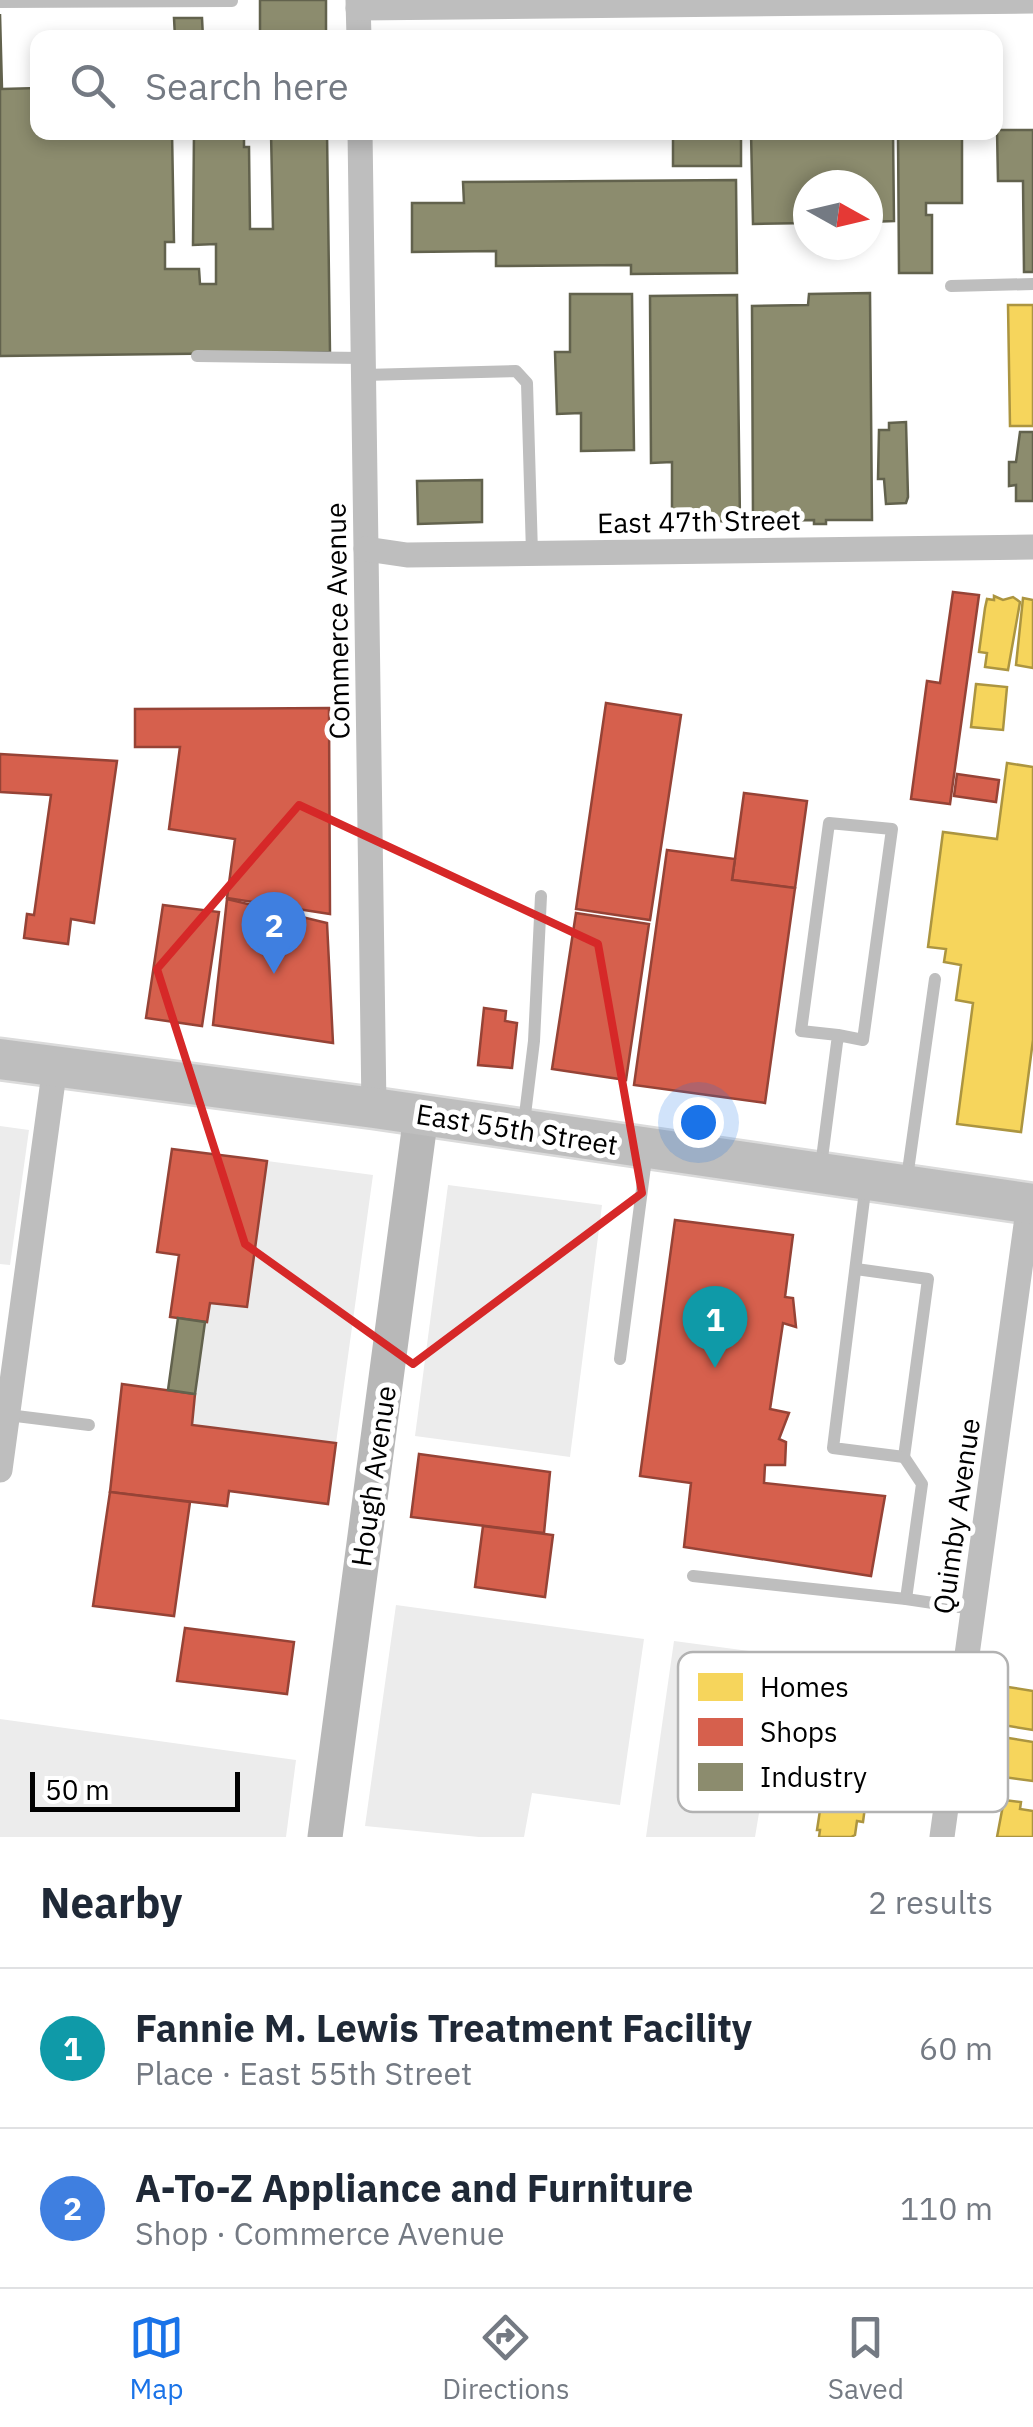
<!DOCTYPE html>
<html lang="en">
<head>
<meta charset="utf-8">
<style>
	body { margin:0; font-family:"IBM Plex Sans",sans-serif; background:#f2f2f3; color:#1f2937 }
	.compass { position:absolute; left:793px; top:170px; width:90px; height:90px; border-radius:50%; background:#fff; box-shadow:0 5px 15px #0003; rotate:98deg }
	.scale { position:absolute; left:30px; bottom:25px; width:210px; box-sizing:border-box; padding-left:10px; border:5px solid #000; border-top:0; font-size:28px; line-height:35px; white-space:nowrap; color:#000; -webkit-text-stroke:8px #fff; paint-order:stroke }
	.you { position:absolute; left:698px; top:1122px; width:35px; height:35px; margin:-25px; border:8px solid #fff; border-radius:50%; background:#1a73e8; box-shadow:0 0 0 15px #1a73e833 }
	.badge { display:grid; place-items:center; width:65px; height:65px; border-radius:50%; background:#1a73e8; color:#fff; font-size:32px; font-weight:700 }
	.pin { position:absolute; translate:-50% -82px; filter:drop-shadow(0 2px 5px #0008) }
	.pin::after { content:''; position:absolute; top:52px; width:35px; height:30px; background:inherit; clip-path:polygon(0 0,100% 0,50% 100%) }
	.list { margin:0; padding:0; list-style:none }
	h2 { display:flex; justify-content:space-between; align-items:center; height:130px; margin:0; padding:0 40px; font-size:42px }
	h2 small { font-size:32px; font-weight:400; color:#747a83 }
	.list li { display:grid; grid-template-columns:65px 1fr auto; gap:30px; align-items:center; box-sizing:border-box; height:160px; padding:0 40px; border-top:2px solid #e0e1e3 }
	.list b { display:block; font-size:38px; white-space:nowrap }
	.list p { margin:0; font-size:32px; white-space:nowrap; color:#747a83 }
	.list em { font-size:32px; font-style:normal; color:#747a83 }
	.icon { flex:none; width:55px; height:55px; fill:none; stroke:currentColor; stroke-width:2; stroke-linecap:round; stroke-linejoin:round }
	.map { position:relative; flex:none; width:1033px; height:1837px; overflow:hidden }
	.search { position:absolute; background:#fff; box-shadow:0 5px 15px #0003; left:30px; right:30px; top:30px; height:110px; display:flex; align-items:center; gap:25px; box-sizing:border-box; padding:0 35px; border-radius:20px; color:#747a83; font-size:38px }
	.sheet { height:450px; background:#fff }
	nav { display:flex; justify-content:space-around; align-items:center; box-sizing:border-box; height:140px; border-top:2px solid #e0e1e3; background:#fff; font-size:28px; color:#747a83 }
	nav a { display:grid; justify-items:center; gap:5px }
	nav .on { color:#1a73e8 }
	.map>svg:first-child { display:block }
	.green { fill:#ececec }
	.homes { fill:#f6d55c; stroke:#ac9540; stroke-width:2.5 }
	.shops { fill:#d6604d; stroke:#964336; stroke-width:2.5 }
	.industry { fill:#8c8c6e; stroke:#62624d; stroke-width:2.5 }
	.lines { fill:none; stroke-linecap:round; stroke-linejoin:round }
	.primary-casing { stroke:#dbdbdb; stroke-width:45 }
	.lane { stroke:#bebebe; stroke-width:12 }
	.street { stroke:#bebebe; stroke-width:25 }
	.secondary { stroke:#b8b8b8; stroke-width:35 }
	.primary { stroke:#bebebe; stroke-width:40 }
	.marked { fill:none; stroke:#d62828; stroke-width:8; stroke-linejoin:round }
	.labels { text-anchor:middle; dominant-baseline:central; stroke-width:10; stroke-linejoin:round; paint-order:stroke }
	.street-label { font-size:28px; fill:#000; stroke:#fff }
	.key { fill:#fff; stroke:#b2b2b2; stroke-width:2.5 }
	.key-label { font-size:28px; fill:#000 }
</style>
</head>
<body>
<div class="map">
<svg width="1033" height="1837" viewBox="0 0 1033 1837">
	<rect width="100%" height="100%" fill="#fff"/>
	<g class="green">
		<polygon points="0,1126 29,1130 10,1265 0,1264"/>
		<polygon points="267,1161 373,1175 336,1443 192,1425 205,1322 207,1322 210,1303 248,1307"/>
		<polygon points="448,1185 602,1205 570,1457 415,1436"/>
		<polygon points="396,1605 644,1639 620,1805 532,1793 524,1837 479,1837 365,1826"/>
		<polygon points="674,1641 916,1673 905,1768 769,1753 755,1837 646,1837"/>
		<polygon points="0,1719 296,1760 286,1837 0,1837"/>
	</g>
	<g class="homes">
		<polygon points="1008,305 1033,305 1033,426 1010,426"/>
		<polygon points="994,596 1003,600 1013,597 1020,602 1008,670 985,667 987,653 979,652 985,608 987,599 994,600"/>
		<polygon points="1023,598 1033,600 1033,668 1016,665"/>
		<polygon points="976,684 1007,687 1003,730 971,727"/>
		<polygon points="1007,763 1033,767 1033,1040 1021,1132 957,1124 973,1003 956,1000 961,965 944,962 946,949 928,947 943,832 997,839"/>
		<polygon points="1008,1687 1033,1691 1033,1730 1003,1725"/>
		<polygon points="1002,1737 1033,1742 1033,1781 996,1776"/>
		<polygon points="826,1771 863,1777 861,1791 867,1792 863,1822 857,1821 855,1835 851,1837 819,1837 820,1830 817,1830"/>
		<polygon points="1004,1800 1021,1802 1020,1809 1033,1811 1033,1837 997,1837"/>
	</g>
	<g class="shops">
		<polygon points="953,592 979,595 950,804 911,799 927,681 940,683"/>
		<polygon points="606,703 681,715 650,920 576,909"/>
		<polygon points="329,708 330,914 227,898 235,839 169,829 180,747 135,747 135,709"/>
		<polygon points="0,754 117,761 94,923 71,919 68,944 24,938 27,914 34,915 51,795 0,792"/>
		<polygon points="957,774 999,780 996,802 954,796"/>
		<polygon points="744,793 807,801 795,888 732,880"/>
		<polygon points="667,850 735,859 732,880 795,888 765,1103 634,1085"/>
		<polygon points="227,899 327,923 333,1043 213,1025"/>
		<polygon points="163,905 219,912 202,1026 146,1018"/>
		<polygon points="576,913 649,924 626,1080 552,1069"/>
		<polygon points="484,1008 506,1011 505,1021 517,1023 512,1068 478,1065"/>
		<polygon points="172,1149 267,1161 247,1307 210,1303 207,1322 170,1317 179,1255 157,1252"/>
		<polygon points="675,1220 793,1235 785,1297 793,1298 796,1327 783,1323 770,1409 789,1413 779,1439 786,1442 785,1465 765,1465 764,1483 885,1496 871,1576 684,1547 691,1483 640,1476"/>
		<polygon points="122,1384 195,1394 192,1425 336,1443 328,1504 229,1491 227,1506 110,1492"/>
		<polygon points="419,1454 550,1472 544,1533 411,1517"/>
		<polygon points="110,1492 190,1502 174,1616 93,1606"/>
		<polygon points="483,1526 553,1535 545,1597 475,1587"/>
		<polygon points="185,1628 294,1642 287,1694 177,1681"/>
	</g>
	<g class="industry">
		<rect x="260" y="0" width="66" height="38"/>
		<polygon points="0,14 2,89 38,88 38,132 172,132 174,242 165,242 165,269 199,269 200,284 216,284 216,244 193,245 194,132 244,132 244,147 249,147 250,229 273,229 271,132 327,132 330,352 0,356"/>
		<polygon points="174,18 202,18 203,38 144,38 175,37"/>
		<polygon points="997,130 1033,130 1033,272 1024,272 1023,181 998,181"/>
		<rect x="673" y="132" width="68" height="34"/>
		<polygon points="751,132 893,132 894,221 868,222 868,185 808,185 808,223 753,224"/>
		<polygon points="898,132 962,132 962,203 926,203 926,215 932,215 932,273 899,273"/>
		<polygon points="736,180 737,273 631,274 631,265 496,266 496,251 412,252 412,203 464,203 463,182"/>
		<polygon points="870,293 872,520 826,520 826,524 814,524 814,520 753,521 752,306 808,305 809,294"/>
		<polygon points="570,294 632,294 634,450 581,451 581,413 557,414 555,352 570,352"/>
		<polygon points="737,295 740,521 672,522 672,462 651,463 650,296"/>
		<polygon points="906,422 908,497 906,503 886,504 884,479 878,479 879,430 889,430 889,423"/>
		<polygon points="1020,432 1033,432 1033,501 1016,501 1016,485 1009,486 1009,462 1016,462"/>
		<polygon points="482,480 482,522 418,524 417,481"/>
		<polygon points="178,1318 205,1322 195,1394 168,1390"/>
	</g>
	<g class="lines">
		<defs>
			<polyline id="primary" points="0,1059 374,1108 1033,1204"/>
		</defs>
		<use href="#primary" class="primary-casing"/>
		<g class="lane">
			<polyline points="0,2 232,1"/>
			<polyline points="951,286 1033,284"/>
			<polyline points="197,356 364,358"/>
			<polyline points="364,375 516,371 527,383 532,553"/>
			<polyline points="524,1123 534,1041 541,896"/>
			<polyline points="821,1166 838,1035 863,1040 892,829 829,823 801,1031 838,1035"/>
			<polyline points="907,1178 935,979"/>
			<polyline points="856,1269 928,1279 904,1457 833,1448 866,1183"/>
			<polyline points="620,1359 647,1151"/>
			<polyline points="8,1415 89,1425"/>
			<polyline points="693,1576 906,1599 922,1484 904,1457"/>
			<polyline points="906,1599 973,1609"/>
		</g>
		<g class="street">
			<polyline points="358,0 359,38"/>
			<polyline points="358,8 1033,1"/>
			<polyline points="360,132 374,1108"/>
			<polyline points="366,549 407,555 1033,547"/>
			<polyline points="0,1470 55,1066"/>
			<polyline points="942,1837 1029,1203"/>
		</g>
		<polyline class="secondary" points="325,1837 421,1115"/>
		<use href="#primary" class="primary"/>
	</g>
	<path class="marked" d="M299 805 598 944 642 1193 413 1364 245 1244 157 969Z"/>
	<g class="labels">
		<g class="street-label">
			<text transform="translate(699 521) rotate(-1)">East 47th Street</text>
			<text transform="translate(337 621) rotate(-91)">Commerce Avenue</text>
			<text transform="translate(517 1129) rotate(9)">East 55th Street</text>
			<text transform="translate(373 1476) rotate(-82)">Hough Avenue</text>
			<text transform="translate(956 1516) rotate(-82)">Quimby Avenue</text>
		</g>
	</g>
	<rect x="678" y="1652" width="330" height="160" rx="15" class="key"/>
	<rect x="698" y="1673" width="45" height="28" fill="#f6d55c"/>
	<rect x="698" y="1718" width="45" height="28" fill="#d6604d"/>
	<rect x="698" y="1763" width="45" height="28" fill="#8c8c6e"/>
	<g class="key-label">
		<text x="760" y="1697">Homes</text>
		<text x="760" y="1742">Shops</text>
		<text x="760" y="1787">Industry</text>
	</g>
</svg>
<svg class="compass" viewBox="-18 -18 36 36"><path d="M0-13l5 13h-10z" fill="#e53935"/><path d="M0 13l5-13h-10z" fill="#747a83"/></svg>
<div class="scale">50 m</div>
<div class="you"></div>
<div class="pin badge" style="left:715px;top:1368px;background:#0f9aa8">1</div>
<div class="pin badge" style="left:274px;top:974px;background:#3f7fe0">2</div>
<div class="search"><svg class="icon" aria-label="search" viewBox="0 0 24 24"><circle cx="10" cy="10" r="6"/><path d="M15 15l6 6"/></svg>Search here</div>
</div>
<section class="sheet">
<h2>Nearby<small>2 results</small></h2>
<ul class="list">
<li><span class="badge" style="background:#0f9aa8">1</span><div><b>Fannie M. Lewis Treatment Facility</b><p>Place · East 55th Street</p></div><em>60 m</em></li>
<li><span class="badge" style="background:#3f7fe0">2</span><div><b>A-To-Z Appliance and Furniture</b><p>Shop · Commerce Avenue</p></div><em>110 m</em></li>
</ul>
</section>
<nav>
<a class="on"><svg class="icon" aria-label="map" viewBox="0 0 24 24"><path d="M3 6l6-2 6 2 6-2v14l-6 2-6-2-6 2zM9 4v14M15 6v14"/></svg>Map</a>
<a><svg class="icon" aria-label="directions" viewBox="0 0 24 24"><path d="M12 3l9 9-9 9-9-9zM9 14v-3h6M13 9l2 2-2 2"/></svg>Directions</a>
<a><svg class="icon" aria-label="saved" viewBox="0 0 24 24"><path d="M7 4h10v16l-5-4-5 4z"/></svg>Saved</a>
</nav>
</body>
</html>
